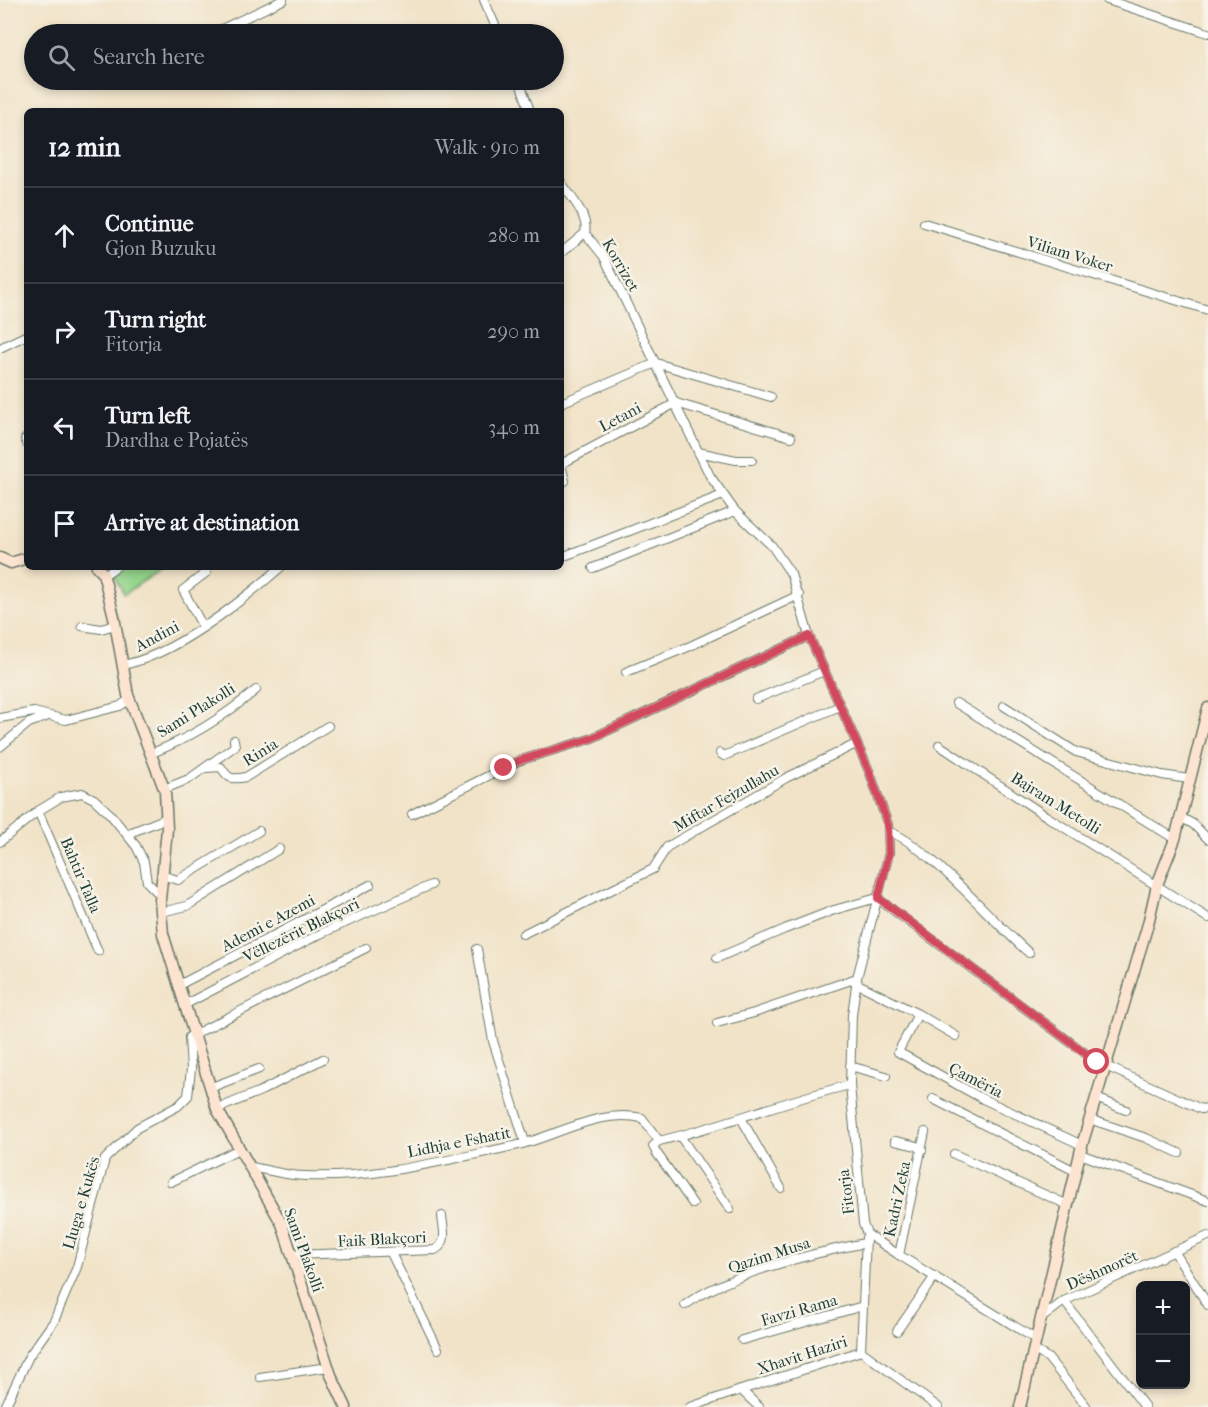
<!DOCTYPE html>
<html lang="en">
<head>
<meta charset="utf-8">
<style>
	body { margin:0; font-family:"IM FELL French Canon",serif; background:#242831; color:#f1f3f6 }
	.controls { position:absolute; right:18px; bottom:18px; display:grid; overflow:hidden; border-radius:9px; box-shadow:0 3px 9px #0003 }
	.controls button { width:54px; height:54px; display:grid; place-items:center; padding:0; border:0; border-bottom:2px solid #363941; background:#171b24; color:#f1f3f6; font:30px sans-serif }
	.stop { position:absolute; width:18px; height:18px; margin:-14px; border:4px solid #d1495b; border-radius:50%; background:#fff }
	.stop.end { background:#d1495b; border-color:#fff; box-shadow:0 2px 6px #0008 }
	.list { margin:0; padding:0; list-style:none }
	h2 { display:flex; justify-content:space-between; align-items:center; height:78px; margin:0; padding:0 24px; font-size:26px }
	h2 small { font-size:20px; font-weight:400; color:#9ea1a6 }
	.list li { display:grid; grid-template-columns:39px 1fr auto; gap:18px; align-items:center; box-sizing:border-box; height:96px; padding:0 24px; border-top:2px solid #363941 }
	.list b { display:block; font-size:22px; white-space:nowrap }
	.list p { margin:0; font-size:20px; white-space:nowrap; color:#9ea1a6 }
	.list em { font-size:20px; font-style:normal; color:#9ea1a6 }
	.icon { flex:none; width:33px; height:33px; fill:none; stroke:currentColor; stroke-width:2; stroke-linecap:round; stroke-linejoin:round }
	.map { position:relative; flex:none; width:1208px; height:1407px; overflow:hidden }
	.search { position:absolute; background:#171b24; box-shadow:0 3px 9px #0003; left:24px; top:24px; width:540px; height:66px; display:flex; align-items:center; gap:15px; box-sizing:border-box; padding:0 21px; border-radius:33px; color:#9ea1a6; font-size:22px }
	.panel { position:absolute; background:#171b24; box-shadow:0 3px 9px #0003; left:24px; top:108px; width:540px; height:462px; border-radius:9px }
	.map>svg:first-child { display:block }
	.pitch { fill:#94d48b; stroke:#5a8860; stroke-width:1.5 }
	.lines { fill:none; stroke-linecap:round; stroke-linejoin:round }
	.street-casing { stroke:#687768; stroke-width:10 }
	.secondary-casing { stroke:#687768; stroke-width:13 }
	.street { stroke:#fff; stroke-width:8 }
	.secondary { stroke:#fde4d0; stroke-width:10 }
	.route { stroke:#d1495b; stroke-width:8 }
	.labels { text-anchor:middle; dominant-baseline:central; stroke-width:5; stroke-linejoin:round; paint-order:stroke }
	.street-label { font-size:16px; fill:#1f3d34; stroke:#f7f3e8 }
</style>
</head>
<body>
<div class="map">
<svg width="1208" height="1407" viewBox="0 0 1208 1407">
	<rect width="100%" height="100%" fill="#f7f3e8"/>
	<filter id="ink" filterUnits="userSpaceOnUse"><feTurbulence type="fractalNoise" baseFrequency=".0167" numOctaves="2"/><feDisplacementMap in="SourceGraphic" scale="12" xChannelSelector="R" yChannelSelector="G"/><feConvolveMatrix kernelMatrix="1 2 1 2 8 2 1 2 1" color-interpolation-filters="sRGB"/></filter>
	<filter id="wash" filterUnits="userSpaceOnUse"><feTurbulence type="fractalNoise" baseFrequency=".008" numOctaves="4" result="noise"/><feDisplacementMap in="SourceGraphic" scale="24" xChannelSelector="R" yChannelSelector="G"/><feGaussianBlur stdDeviation="1.35" result="paint"/><feColorMatrix in="noise" values="0 0 0 0 0 0 0 0 0 0 0 0 0 0 0 0 0 1.4 0 .05"/><feComposite in="paint" operator="in"/></filter>
	<g filter="url(#wash)">
		<rect width="100%" height="100%" fill="#f1e3c8"/>
		<polygon class="pitch" points="126,567 165,567 124,594 114,576"/>
	</g>
	<g filter="url(#ink)">
		<g class="lines">
			<defs>
				<g id="street">
					<polyline points="484,0 499,34"/>
					<polyline points="1107,0 1208,33"/>
					<polyline points="211,34 283,0"/>
					<polyline points="519,80 530,111"/>
					<path d="M561 182C570 196 589 216 585 233L604 257 710 476 735 511 772 546 791 574 809 636 870 773 888 825 889 853 857 978 852 1015 850 1085 863 1224 867 1234 899 1255 1037 1340"/>
					<polyline points="924,223 1208,310"/>
					<polyline points="561,253 585,233"/>
					<polyline points="0,348 27,335"/>
					<polyline points="656,363 771,397"/>
					<polyline points="561,403 656,363"/>
					<polyline points="676,403 791,437"/>
					<polyline points="27,437 25,439 27,444"/>
					<polyline points="698,452 736,460 752,460"/>
					<polyline points="565,481 561,464 676,403"/>
					<polyline points="567,555 723,495"/>
					<polyline points="593,568 735,511"/>
					<polyline points="104,575 116,567"/>
					<polyline points="82,626 101,629 115,625"/>
					<polyline points="203,627 183,590 207,572"/>
					<path d="M122 665C172 657 242 601 281 567"/>
					<polyline points="626,672 688,647 799,595"/>
					<polyline points="756,699 824,671"/>
					<polyline points="956,703 1175,839"/>
					<polyline points="1004,706 1076,752 1162,775 1189,779"/>
					<polyline points="0,718 34,712 66,720 120,706 130,699"/>
					<polyline points="939,745 1046,816 1208,918"/>
					<polyline points="0,747 29,723 46,717"/>
					<path d="M152 753C188 739 226 715 256 690"/>
					<polyline points="720,753 724,756 840,706"/>
					<path d="M206 768 221 767C228 779 232 780 246 777L328 726"/>
					<polyline points="164,789 189,779 235,746 234,740"/>
					<polyline points="38,811 98,951"/>
					<polyline points="412,814 518,761 590,739 809,636"/>
					<polyline points="1180,817 1193,824 1208,839"/>
					<path d="M889 832C922 840 998 927 1029 953"/>
					<polyline points="130,838 132,832 167,818"/>
					<polyline points="0,842 38,811 61,797 82,793 94,799 110,814 136,846 144,862 147,882 160,895"/>
					<polyline points="161,875 178,880 259,831"/>
					<polyline points="877,898 1097,1062 1201,1109 1208,1108"/>
					<polyline points="161,912 187,906 279,849"/>
					<polyline points="523,934 653,869 667,847 786,778 856,744"/>
					<polyline points="477,949 493,1041 525,1142"/>
					<polyline points="717,958 785,929 834,910 877,898"/>
					<polyline points="856,983 918,1014"/>
					<polyline points="179,985 370,885"/>
					<polyline points="186,1004 320,934 431,885"/>
					<polyline points="717,1023 754,1013 857,978"/>
					<polyline points="956,1036 918,1014 898,1052 983,1099 1082,1145"/>
					<polyline points="850,1066 886,1076"/>
					<polyline points="212,1087 259,1069"/>
					<polyline points="1096,1098 1126,1110"/>
					<polyline points="933,1099 1075,1171"/>
					<polyline points="217,1109 263,1090 323,1059"/>
					<polyline points="741,1118 781,1188"/>
					<polyline points="1089,1119 1146,1138 1179,1153"/>
					<polyline points="680,1136 730,1209"/>
					<polyline points="895,1141 917,1146 922,1150"/>
					<polyline points="954,1154 1068,1205"/>
					<polyline points="1080,1154 1208,1201"/>
					<path d="M251 1167C269 1170 287 1176 305 1176 375 1179 446 1160 514 1146 556 1137 597 1108 642 1118L659 1141"/>
					<polyline points="171,1182 239,1149"/>
					<path d="M693 1204 656 1152 653 1146 659 1141C723 1126 785 1100 850 1085"/>
					<polyline points="1174,1251 1208,1305"/>
					<polyline points="391,1253 438,1349"/>
					<path d="M292 1255 435 1250C449 1242 443 1229 442 1216"/>
					<polyline points="899,1255 925,1132"/>
					<polyline points="1064,1301 1145,1407"/>
					<path d="M685 1305C727 1274 813 1253 865 1243"/>
					<polyline points="1043,1317 1064,1301 1208,1236"/>
					<polyline points="897,1331 935,1276"/>
					<polyline points="742,1340 863,1306"/>
					<polyline points="861,1351 866,1238"/>
					<polyline points="861,1351 938,1407"/>
					<polyline points="1036,1351 1048,1358 1087,1407"/>
					<polyline points="260,1377 328,1367"/>
					<polyline points="5,1407 29,1356 54,1321 77,1267 105,1159 137,1128 178,1106 188,1096 191,1069 189,1037 366,948"/>
					<polyline points="690,1407 741,1390"/>
					<polyline points="759,1407 741,1390 861,1351"/>
				</g>
				<g id="secondary">
					<polyline points="0,558 11,563 27,558"/>
					<polyline points="97,567 103,573 114,617 128,695 165,791 167,829 160,900 163,934 217,1109 282,1224 331,1375 346,1407"/>
					<polyline points="1020,1407 1082,1145 1148,924 1157,885 1175,839 1208,708"/>
				</g>
			</defs>
			<use href="#street" class="street-casing"/>
			<use href="#secondary" class="secondary-casing"/>
			<use href="#street" class="street"/>
			<use href="#secondary" class="secondary"/>
		</g>
	</g>
	<g class="lines" filter="url(#ink)">
		<polyline class="route" points="504,768 518,761 590,739 809,636 870,773 888,825 889,853 878,898 1097,1062"/>
	</g>
	<g class="labels">
		<g class="street-label">
			<text transform="translate(1070 254) rotate(17)">Viliam Voker</text>
			<text transform="translate(621 265) rotate(60)">Korrizet</text>
			<text transform="translate(620 417) rotate(-28)">Letani</text>
			<text transform="translate(157 636) rotate(-28)">Andini</text>
			<text transform="translate(196 710) rotate(-32)">Sami Plakolli</text>
			<text transform="translate(260 752) rotate(-32)">Rinia</text>
			<text transform="translate(726 798) rotate(-30)">Miftar Fejzullahu</text>
			<text transform="translate(1056 803) rotate(32)">Bajram Metolli</text>
			<text transform="translate(81 875) rotate(67)">Bahtir Talla</text>
			<text transform="translate(268 923) rotate(-28)">Ademi e Azemi</text>
			<text transform="translate(301 930) rotate(-26)">Vëllezërit Blakçori</text>
			<text transform="translate(976 1080) rotate(27)">Çamëria</text>
			<text transform="translate(459 1142) rotate(-11)">Lidhja e Fshatit</text>
			<text transform="translate(846 1192) rotate(-97)">Fitorja</text>
			<text transform="translate(897 1199) rotate(-78)">Kadri Zeka</text>
			<text transform="translate(81 1203) rotate(-74)">Lluga e Kukës</text>
			<text transform="translate(382 1239) rotate(-3)">Faik Blakçori</text>
			<text transform="translate(304 1250) rotate(70)">Sami Plakolli</text>
			<text transform="translate(769 1255) rotate(-18)">Qazim Musa</text>
			<text transform="translate(1102 1270) rotate(-24)">Dëshmorët</text>
			<text transform="translate(799 1310) rotate(-16)">Favzi Rama</text>
			<text transform="translate(802 1355) rotate(-18)">Xhavit Haziri</text>
		</g>
	</g>
</svg>
<div class="controls">
<button>+</button>
<button>−</button>
</div>
<div class="stop" style="left:1097px;top:1062px"></div>
<div class="stop end" style="left:504px;top:768px"></div>
<div class="search"><svg class="icon" aria-label="search" viewBox="0 0 24 24"><circle cx="10" cy="10" r="6"/><path d="M15 15l6 6"/></svg>Search here</div>
<section class="panel">
<h2>12 min<small>Walk · 910 m</small></h2>
<ul class="list">
<li><svg class="icon" aria-label="ahead" viewBox="0 0 24 24"><path d="M12 20V5M6 11l6-6 6 6"/></svg><div><b>Continue</b><p>Gjon Buzuku</p></div><em>280 m</em></li>
<li><svg class="icon" aria-label="right" viewBox="0 0 24 24"><path d="M7 20v-9h11M14 6l5 5-5 5"/></svg><div><b>Turn right</b><p>Fitorja</p></div><em>290 m</em></li>
<li><svg class="icon" aria-label="left" viewBox="0 0 24 24"><path d="M17 20v-9H6M10 6l-5 5 5 5"/></svg><div><b>Turn left</b><p>Dardha e Pojatës</p></div><em>340 m</em></li>
<li><svg class="icon" aria-label="arrive" viewBox="0 0 24 24"><path d="M6 21V4h12l-3 4 3 4H6"/></svg><div><b>Arrive at destination</b></div></li>
</ul>
</section>
</div>
</body>
</html>
